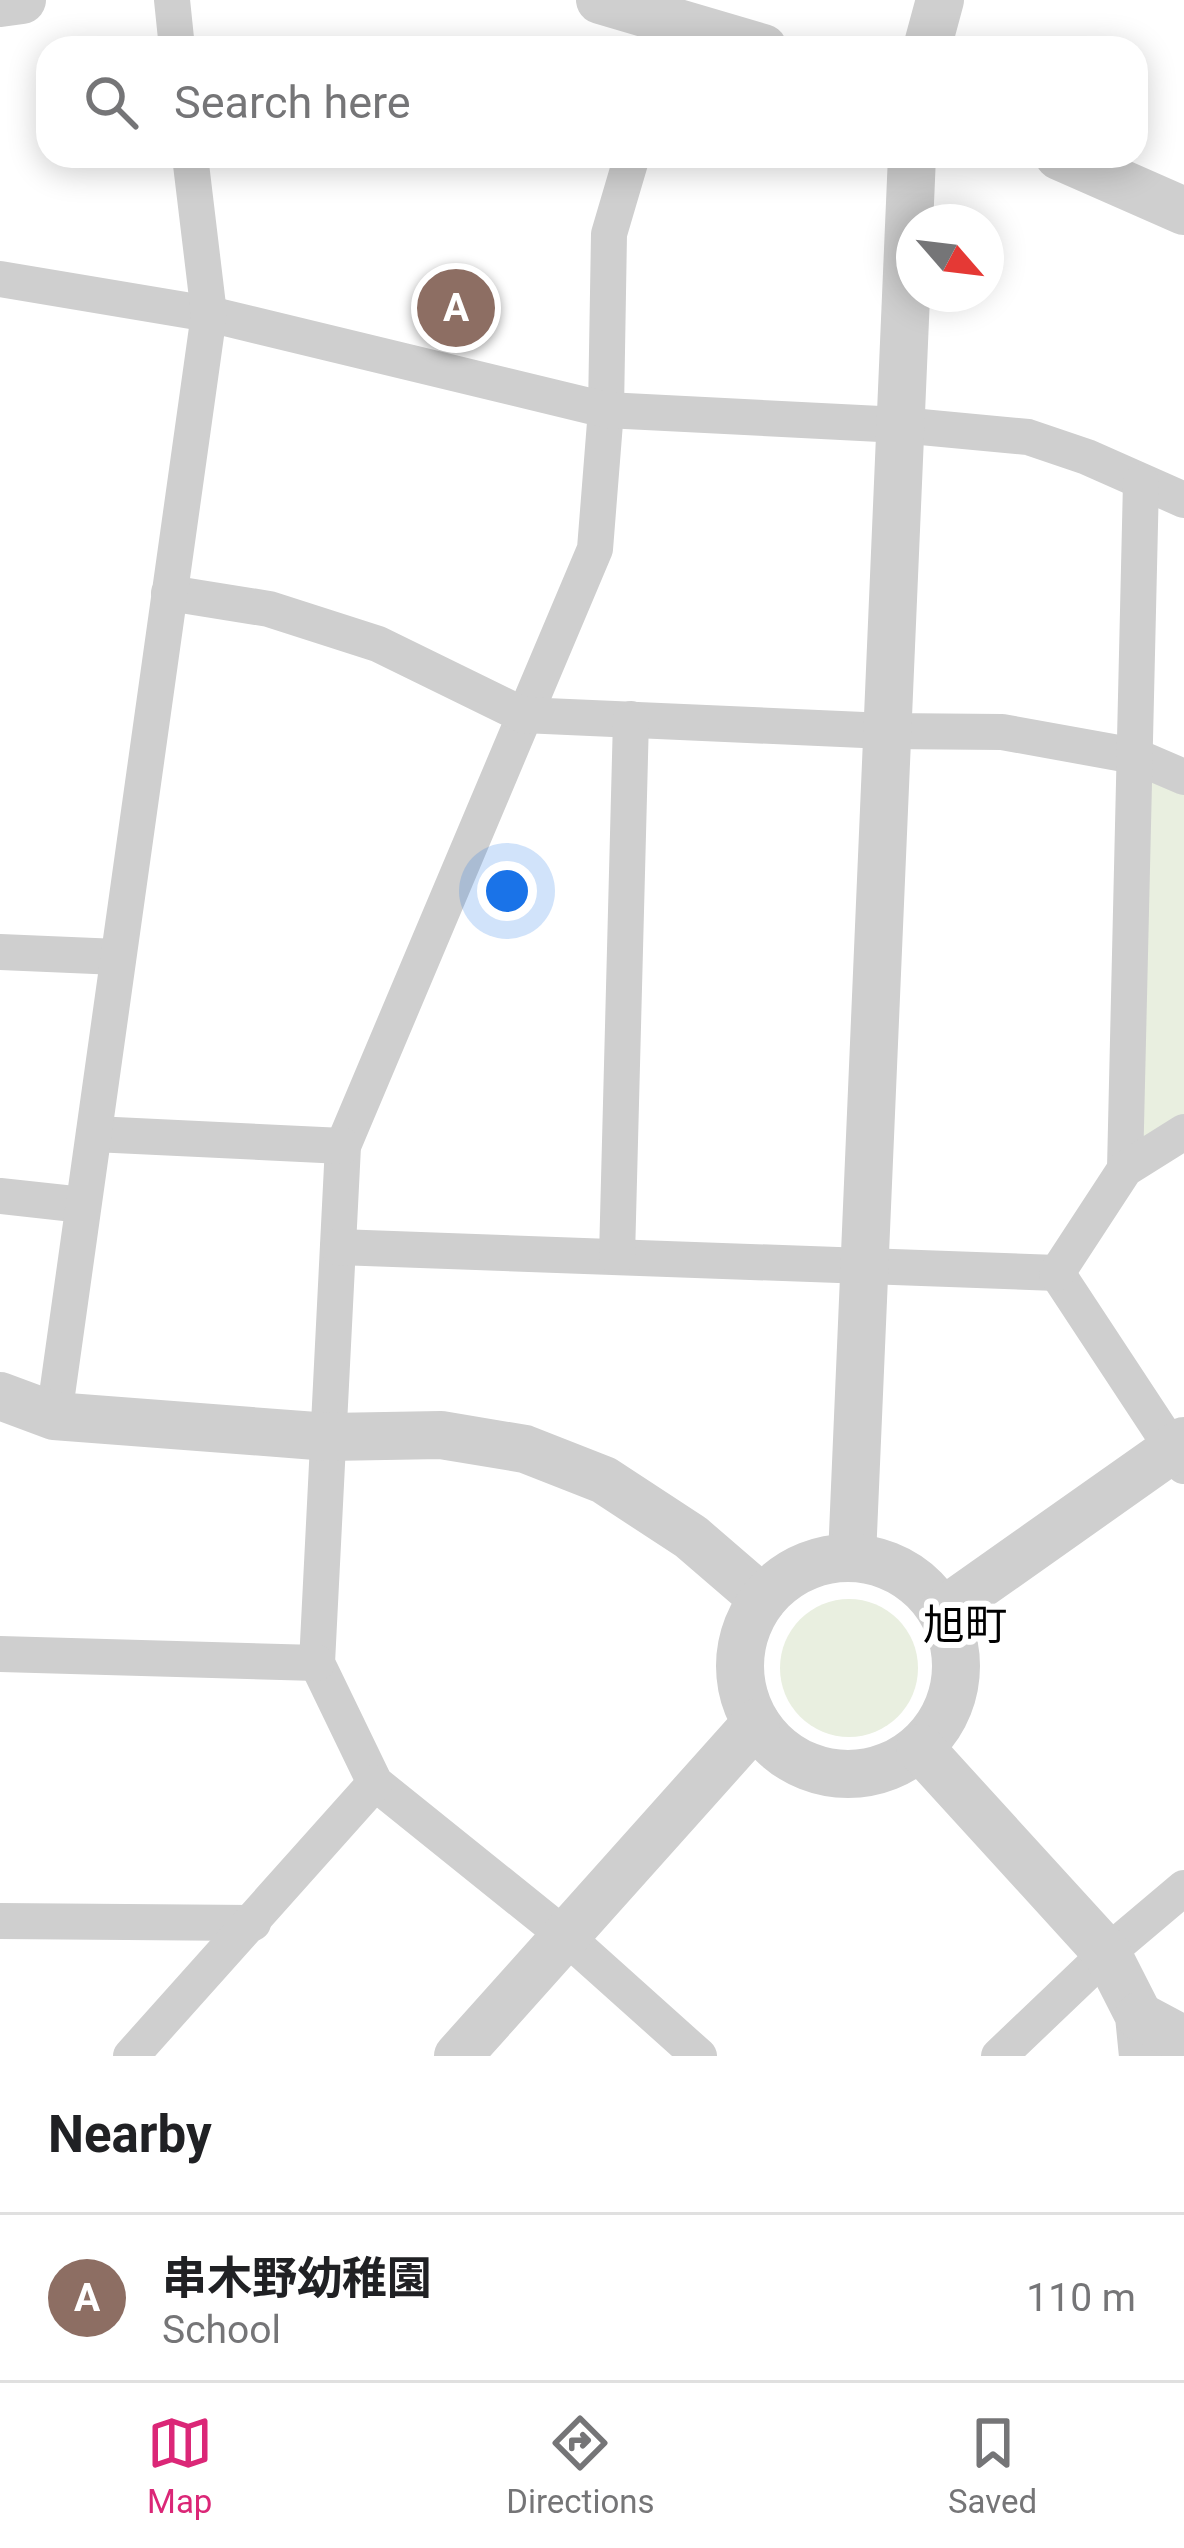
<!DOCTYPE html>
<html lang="en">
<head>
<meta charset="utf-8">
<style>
	body { margin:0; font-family:Roboto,"Noto Sans JP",sans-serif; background:#f2f2f2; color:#202124 }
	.compass { position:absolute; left:896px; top:204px; width:108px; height:108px; border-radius:50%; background:#fff; box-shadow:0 6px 30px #0003; rotate:118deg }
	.you { position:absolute; left:507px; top:891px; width:42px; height:42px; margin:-30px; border:9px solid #fff; border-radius:50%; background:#1a73e8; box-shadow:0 0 0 18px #1a73e833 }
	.badge { display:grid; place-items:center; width:78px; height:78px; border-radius:50%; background:#db2777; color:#fff; font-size:39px; font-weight:700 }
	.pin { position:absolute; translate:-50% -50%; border:6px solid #fff; box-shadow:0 3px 12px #0006 }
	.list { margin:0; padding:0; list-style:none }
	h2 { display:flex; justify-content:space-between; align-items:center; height:156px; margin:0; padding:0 48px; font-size:51px }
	h2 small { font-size:39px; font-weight:400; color:#757577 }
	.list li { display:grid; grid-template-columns:78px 1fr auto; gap:36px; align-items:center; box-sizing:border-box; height:168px; padding:0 48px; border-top:3px solid #e0e0e0 }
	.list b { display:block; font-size:45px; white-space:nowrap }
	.list p { margin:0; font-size:39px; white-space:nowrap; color:#757577 }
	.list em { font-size:39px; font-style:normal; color:#757577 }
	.icon { flex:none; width:66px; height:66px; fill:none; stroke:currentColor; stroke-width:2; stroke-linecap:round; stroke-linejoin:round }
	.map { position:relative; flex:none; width:1184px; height:2056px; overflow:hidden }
	.search { position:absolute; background:#fff; box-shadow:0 6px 30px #0003; left:36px; right:36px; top:36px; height:132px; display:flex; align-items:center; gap:30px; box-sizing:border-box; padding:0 42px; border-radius:36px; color:#757577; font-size:45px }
	.sheet { height:324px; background:#fff }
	nav { display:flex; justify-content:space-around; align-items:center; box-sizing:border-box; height:168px; border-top:3px solid #e0e0e0; background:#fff; font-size:33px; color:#757577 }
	nav a { display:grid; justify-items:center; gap:6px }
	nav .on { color:#db2777 }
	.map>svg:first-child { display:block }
	.green { fill:#e9efe0 }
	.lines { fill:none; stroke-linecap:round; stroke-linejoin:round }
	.minor { stroke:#cfcfcf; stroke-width:36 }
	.tertiary { stroke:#cfcfcf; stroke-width:48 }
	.labels { text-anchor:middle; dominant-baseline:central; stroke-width:12; stroke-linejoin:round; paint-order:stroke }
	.quarter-label { font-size:42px; fill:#000; stroke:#fff }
</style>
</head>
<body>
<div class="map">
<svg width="1184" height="2056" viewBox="0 0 1184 2056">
	<rect width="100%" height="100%" fill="#fff"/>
	<g class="green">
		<polygon points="1137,772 1184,786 1184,1114 1134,1148"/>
		<circle cx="849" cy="1668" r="69"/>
	</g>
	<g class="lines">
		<g class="minor">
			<polyline points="172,0 177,48"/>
			<polyline points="632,156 609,234 606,410 595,549 343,1146 317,1663 375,1783 564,1935 699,2056"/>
			<polyline points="0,279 209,314 606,410 900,425 1028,437 1087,457 1184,500"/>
			<polyline points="169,593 269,609 378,644 523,715 886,731 1002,732 1135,756 1184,777"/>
			<polyline points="0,952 118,957"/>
			<polyline points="94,1134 343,1146"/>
			<polyline points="1125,1169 1141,482"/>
			<polyline points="0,1196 83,1205"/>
			<polyline points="338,1247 1057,1273"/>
			<polyline points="617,1257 631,719"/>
			<polyline points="1057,1273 1184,1466"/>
			<polyline points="1057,1273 1125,1169 1184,1132"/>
			<polyline points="54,1416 209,314 190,156"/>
			<polyline points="0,1654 317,1663"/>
			<polyline points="0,1921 253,1923"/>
			<polyline points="131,2056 375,1783"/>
			<polyline points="999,2056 1107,1953 1184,1888"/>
		</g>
		<g class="tertiary">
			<polyline points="600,0 763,48"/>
			<polyline points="0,3 22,0"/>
			<polyline points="927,48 940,0"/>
			<polyline points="1059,156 1184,211"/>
			<polyline points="0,1396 54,1416 329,1437 441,1435 525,1449 604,1480 691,1537 763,1599"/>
			<polyline points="852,1557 912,156"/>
			<circle cx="848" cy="1666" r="108"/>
			<polyline points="943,1611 1184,1441"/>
			<polyline points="920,1748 1107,1953 1139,2016 1143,2056"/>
			<polyline points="1139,2016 1184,2040"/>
			<polyline points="458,2056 756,1723"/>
		</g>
	</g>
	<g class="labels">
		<g class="quarter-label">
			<text x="965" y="1625">旭町</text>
		</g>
	</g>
</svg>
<svg class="compass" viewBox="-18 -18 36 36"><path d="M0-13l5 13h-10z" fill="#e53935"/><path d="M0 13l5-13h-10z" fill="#757577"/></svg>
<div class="you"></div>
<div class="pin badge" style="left:456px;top:308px;background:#8d6e63">A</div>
<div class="search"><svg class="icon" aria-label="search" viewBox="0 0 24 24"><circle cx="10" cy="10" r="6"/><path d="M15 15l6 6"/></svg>Search here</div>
</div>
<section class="sheet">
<h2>Nearby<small></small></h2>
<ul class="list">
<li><span class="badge" style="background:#8d6e63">A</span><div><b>串木野幼稚園</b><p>School</p></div><em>110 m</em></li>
</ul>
</section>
<nav>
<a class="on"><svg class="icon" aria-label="map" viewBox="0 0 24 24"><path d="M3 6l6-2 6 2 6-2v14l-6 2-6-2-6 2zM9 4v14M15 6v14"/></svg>Map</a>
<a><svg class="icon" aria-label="directions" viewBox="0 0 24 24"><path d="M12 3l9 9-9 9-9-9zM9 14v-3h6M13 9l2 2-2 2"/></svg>Directions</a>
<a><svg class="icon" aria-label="saved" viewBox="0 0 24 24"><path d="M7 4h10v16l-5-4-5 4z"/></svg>Saved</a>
</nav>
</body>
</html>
